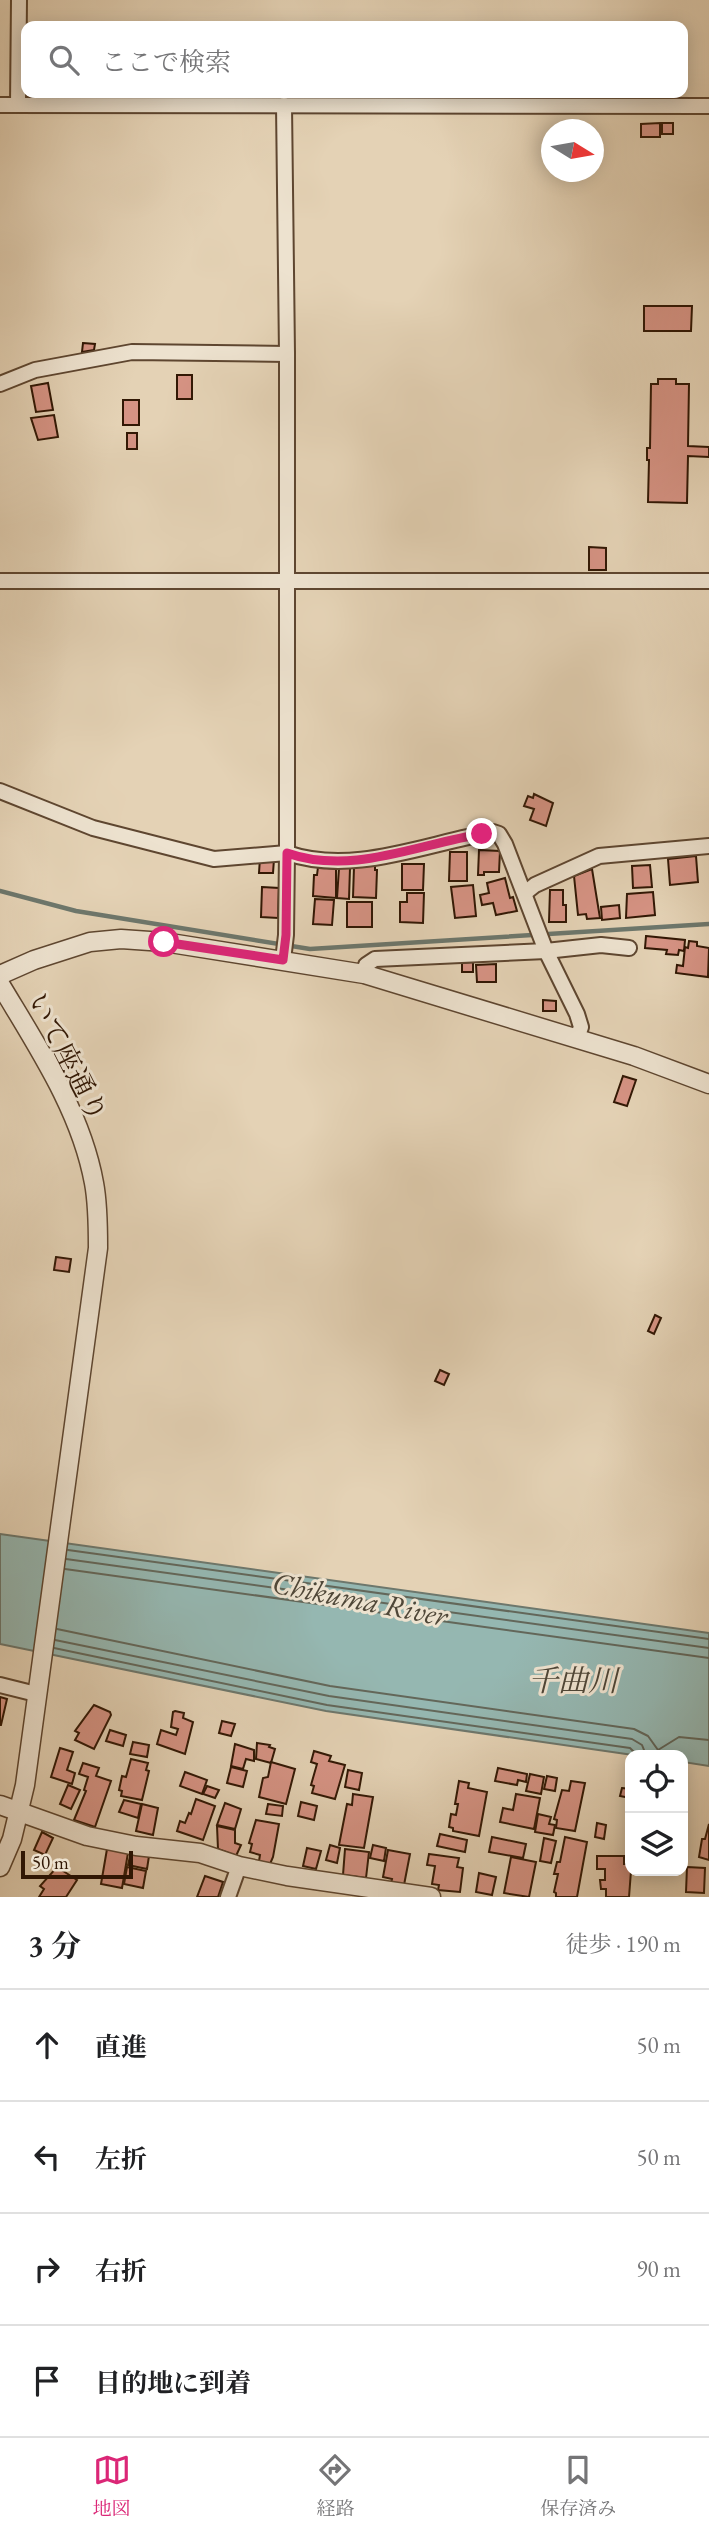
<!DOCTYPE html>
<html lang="ja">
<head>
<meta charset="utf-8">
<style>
	body { margin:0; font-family:"EB Garamond","Noto Serif JP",serif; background:#f6f6f6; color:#202124 }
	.controls { position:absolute; right:21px; bottom:21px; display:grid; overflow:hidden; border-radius:14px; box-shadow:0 4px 18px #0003 }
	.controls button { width:63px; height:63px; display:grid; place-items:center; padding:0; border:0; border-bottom:2px solid #e0e0e0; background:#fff; color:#202124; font:35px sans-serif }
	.compass { position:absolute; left:541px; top:119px; width:63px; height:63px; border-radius:50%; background:#fff; box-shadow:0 4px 18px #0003; rotate:101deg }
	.scale { position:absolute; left:21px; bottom:18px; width:112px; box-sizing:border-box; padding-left:7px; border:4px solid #311704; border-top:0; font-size:19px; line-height:24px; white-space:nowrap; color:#311704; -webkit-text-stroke:5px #ede2cf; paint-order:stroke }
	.stop { position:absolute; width:21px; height:21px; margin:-16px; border:5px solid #db2777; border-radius:50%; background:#fff }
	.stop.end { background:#db2777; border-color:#fff; box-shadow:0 2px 7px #0008 }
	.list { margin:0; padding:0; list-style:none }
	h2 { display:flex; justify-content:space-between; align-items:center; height:91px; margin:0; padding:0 28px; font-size:30px }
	h2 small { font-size:23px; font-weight:400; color:#757577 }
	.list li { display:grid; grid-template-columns:46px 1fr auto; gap:21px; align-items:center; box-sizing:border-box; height:112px; padding:0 28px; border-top:2px solid #e0e0e0 }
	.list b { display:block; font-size:26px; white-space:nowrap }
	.list em { font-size:23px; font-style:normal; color:#757577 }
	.icon { flex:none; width:38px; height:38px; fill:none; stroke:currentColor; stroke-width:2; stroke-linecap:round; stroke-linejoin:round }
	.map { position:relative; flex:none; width:709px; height:1897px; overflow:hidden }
	.search { position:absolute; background:#fff; box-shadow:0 4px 18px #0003; left:21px; right:21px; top:21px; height:77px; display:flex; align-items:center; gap:18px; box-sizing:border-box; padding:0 24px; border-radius:14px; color:#757577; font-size:26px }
	.sheet { height:539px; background:#fff }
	nav { display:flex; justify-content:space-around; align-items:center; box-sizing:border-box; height:98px; border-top:2px solid #e0e0e0; background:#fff; font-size:19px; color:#757577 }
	nav a { display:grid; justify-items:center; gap:4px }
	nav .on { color:#db2777 }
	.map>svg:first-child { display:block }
	.water { fill:#95b7b1; stroke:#6d776c; stroke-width:2 }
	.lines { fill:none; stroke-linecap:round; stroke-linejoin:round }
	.shore { stroke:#63675a; stroke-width:2 }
	.stream { stroke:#6d776c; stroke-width:4.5 }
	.building { fill:#d69384; stroke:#311704; stroke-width:2 }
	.minor-casing { stroke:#5e4630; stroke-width:18 }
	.tertiary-casing { stroke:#5e4630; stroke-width:21 }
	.minor { stroke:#ede2cf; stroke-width:14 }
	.tertiary { stroke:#ede2cf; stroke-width:18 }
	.route { stroke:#db2777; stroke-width:9 }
	.labels { text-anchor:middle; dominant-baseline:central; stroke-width:6; stroke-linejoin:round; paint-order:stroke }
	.street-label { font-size:28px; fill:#311704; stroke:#ede2cf }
	.water-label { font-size:30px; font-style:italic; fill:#4f4738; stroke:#ede2cf }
</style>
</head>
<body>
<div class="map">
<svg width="709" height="1897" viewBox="0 0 709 1897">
	<rect width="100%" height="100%" fill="#e4d2b5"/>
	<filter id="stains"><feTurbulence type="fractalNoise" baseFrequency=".00286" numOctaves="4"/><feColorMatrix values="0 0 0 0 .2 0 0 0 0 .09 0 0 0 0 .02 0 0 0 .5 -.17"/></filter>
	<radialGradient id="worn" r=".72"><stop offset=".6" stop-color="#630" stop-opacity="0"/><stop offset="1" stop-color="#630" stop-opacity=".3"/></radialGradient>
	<polygon class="water" points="0,1534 709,1633 709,1766 683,1762 683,1755 633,1755 326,1711 0,1644"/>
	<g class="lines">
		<g class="shore">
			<polyline points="68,1550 709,1639"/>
			<polyline points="66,1559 709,1648"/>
			<polyline points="65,1569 709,1658"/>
			<polyline points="57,1629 330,1686 634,1729 648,1736 658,1750 679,1737 709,1740"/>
			<polyline points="55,1640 329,1696 632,1739 642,1745 646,1755"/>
			<polyline points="54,1648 327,1705 630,1748 637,1755"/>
		</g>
		<polyline class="stream" points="0,891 76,911 310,949 709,924"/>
	</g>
	<g class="building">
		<polygon points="660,123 660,137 641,137 641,124"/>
		<rect x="662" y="123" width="11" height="11"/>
		<polygon points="644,306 692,306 691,331 644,331"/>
		<polygon points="83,343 95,344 94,350 82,352"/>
		<rect x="177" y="375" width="15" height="24"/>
		<polygon points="658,379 676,379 676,384 689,384 688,446 709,447 709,457 688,456 687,503 648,502 649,460 647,460 647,448 650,448 651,384 658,384"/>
		<polygon points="48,383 53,410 36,412 31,386"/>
		<rect x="123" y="400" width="16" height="25"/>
		<polygon points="54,415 58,437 38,440 31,418"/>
		<rect x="127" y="433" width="10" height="16"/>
		<polygon points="589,547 606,548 606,570 589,570"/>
		<polygon points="534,794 553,803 546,826 530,820 534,809 524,806 528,796 533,798"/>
		<polygon points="479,850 500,851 499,872 484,872 484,875 478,875"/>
		<polygon points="450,852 467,852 467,881 449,881"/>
		<polygon points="696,856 698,882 670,885 668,859"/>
		<polygon points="260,858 274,859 273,873 259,873"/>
		<polygon points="402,864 424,864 423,890 402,890"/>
		<polygon points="370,865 375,866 375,870 377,870 376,898 353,897 354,867"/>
		<polygon points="650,865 652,887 633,888 632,866"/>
		<polygon points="318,867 336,869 336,898 313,896 314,875 317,875"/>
		<polygon points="339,868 350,868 349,899 337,898"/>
		<polygon points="592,869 600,918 587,919 586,914 578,915 574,876"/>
		<polygon points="505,878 510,898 513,897 517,911 496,915 493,903 482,905 480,895 489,893 487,883"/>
		<polygon points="473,885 476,916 455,918 451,887"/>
		<polygon points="262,887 279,888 278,918 261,917"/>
		<polygon points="550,890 563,890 563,905 566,905 566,922 549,922"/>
		<polygon points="653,892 655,915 626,918 627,894"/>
		<polygon points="407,893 424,893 423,923 400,922 400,902 407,902"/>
		<polygon points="315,899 334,900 332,925 313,924"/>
		<rect x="347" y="902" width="25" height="25"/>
		<polygon points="619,905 620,918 602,920 601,907"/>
		<polygon points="646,936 685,940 684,951 679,950 678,955 666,954 667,950 645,948"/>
		<polygon points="689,941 697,942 697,946 709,948 708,977 676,973 677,965 683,966 685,947 688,948"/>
		<polygon points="473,962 473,972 462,972 462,963"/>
		<polygon points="496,964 496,982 477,982 476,965"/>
		<polygon points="543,1000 556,1001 556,1011 543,1011"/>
		<polygon points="623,1076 636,1080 627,1106 614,1102"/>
		<polygon points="56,1257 71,1259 69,1272 54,1270"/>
		<polygon points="655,1315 661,1318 654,1334 648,1331"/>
		<polygon points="440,1370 449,1374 444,1385 435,1381"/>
		<polygon points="0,1697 7,1699 1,1725 0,1725"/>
		<polygon points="94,1705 110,1712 111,1715 94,1749 75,1740 79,1733 75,1731"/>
		<polygon points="175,1711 184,1713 183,1718 193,1722 185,1754 157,1744 161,1730 176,1735 178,1729 171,1727 173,1712"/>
		<polygon points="222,1721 235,1724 231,1736 219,1733"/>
		<polygon points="110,1730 126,1735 123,1746 106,1741"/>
		<polygon points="133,1742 149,1745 147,1757 130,1754"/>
		<polygon points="257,1743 270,1745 269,1747 275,1749 271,1763 256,1759"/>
		<polygon points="235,1744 254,1750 254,1761 246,1759 243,1769 231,1766"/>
		<polygon points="60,1748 73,1752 67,1770 75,1773 72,1784 51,1777"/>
		<polygon points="314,1751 331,1756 329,1761 345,1765 335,1799 312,1793 314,1786 311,1785 317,1764 311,1762"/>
		<polygon points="131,1759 148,1763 146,1770 149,1771 142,1800 121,1796 122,1791 119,1790 122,1776 126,1777"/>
		<polygon points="271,1762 295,1769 286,1804 259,1797 263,1778 268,1777"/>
		<polygon points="83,1763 99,1768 96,1776 111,1781 95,1827 74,1820 86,1791 84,1790 88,1777 79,1774"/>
		<polygon points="231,1767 247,1771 243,1787 227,1783"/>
		<polygon points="498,1768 527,1774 526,1782 518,1780 517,1785 495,1781"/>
		<polygon points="348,1770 362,1773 359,1790 345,1787"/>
		<polygon points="185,1772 207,1780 202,1794 180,1786"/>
		<polygon points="530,1774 544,1777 541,1794 526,1791"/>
		<polygon points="547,1776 557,1778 555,1791 544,1789"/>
		<polygon points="459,1781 469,1783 468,1788 487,1792 479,1836 453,1831 453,1828 449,1827 451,1814 456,1815 458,1804 455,1804"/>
		<polygon points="571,1781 585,1783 575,1831 556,1828 557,1820 554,1819 562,1790 569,1791"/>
		<polygon points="68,1785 80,1790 71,1809 60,1804"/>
		<polygon points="207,1786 219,1790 215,1798 203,1794"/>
		<polygon points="622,1788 630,1789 630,1798 620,1796"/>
		<polygon points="353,1794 373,1797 364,1848 339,1845 347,1804 352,1805"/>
		<polygon points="516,1794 540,1798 534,1829 500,1822 503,1808 513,1810"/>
		<polygon points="196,1799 215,1806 203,1840 177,1831 180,1821 185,1823 189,1813 191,1814"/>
		<polygon points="124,1800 141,1804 138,1818 119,1812"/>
		<polygon points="301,1802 317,1806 314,1820 298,1816"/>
		<polygon points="225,1803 241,1809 235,1829 217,1825"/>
		<polygon points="142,1804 158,1808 153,1835 136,1831"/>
		<polygon points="268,1804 283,1806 282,1816 266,1814"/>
		<polygon points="538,1814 551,1817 549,1824 555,1825 553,1835 535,1832"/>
		<polygon points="256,1820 279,1824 273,1857 270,1864 259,1861 260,1855 250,1852 252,1844 249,1843"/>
		<polygon points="597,1823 606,1825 604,1839 595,1837"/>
		<polygon points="709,1824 709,1860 699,1857 702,1839 705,1839"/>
		<polygon points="217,1826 235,1830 235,1843 241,1845 236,1856 218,1849"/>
		<polygon points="42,1832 53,1838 45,1855 34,1850"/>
		<polygon points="440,1834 467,1840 465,1852 437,1846"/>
		<polygon points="492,1837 526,1844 523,1858 489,1852"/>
		<polygon points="565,1837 587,1842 577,1897 556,1897 556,1893 554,1892 558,1874 554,1874 557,1862 560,1862"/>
		<polygon points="544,1838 556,1841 551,1863 540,1861"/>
		<polygon points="330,1845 340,1848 337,1863 326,1860"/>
		<polygon points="373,1845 386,1848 384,1861 370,1858"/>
		<polygon points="307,1848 321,1851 316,1869 303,1866"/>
		<polygon points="107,1849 128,1853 122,1888 101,1884"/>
		<polygon points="345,1849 369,1852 366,1878 343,1875"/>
		<polygon points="388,1850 410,1854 404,1885 391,1883 392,1879 383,1877"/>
		<polygon points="131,1852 149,1856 147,1869 128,1865"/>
		<polygon points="429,1854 459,1858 457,1867 463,1868 460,1892 438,1890 439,1885 432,1884 435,1866 427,1865"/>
		<polygon points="597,1856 624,1856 624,1864 630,1864 631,1871 629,1897 606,1897 606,1889 601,1889 600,1880 605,1880 605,1869 597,1869"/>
		<polygon points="511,1857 536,1862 529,1897 504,1893"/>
		<polygon points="57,1867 77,1880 66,1897 39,1897 44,1889 40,1886"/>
		<polygon points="127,1867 146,1871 143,1888 124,1884"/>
		<polygon points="687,1867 705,1868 704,1893 686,1892"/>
		<polygon points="479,1873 496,1877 492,1895 476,1892"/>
		<polygon points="205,1876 223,1882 218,1897 197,1897"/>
	</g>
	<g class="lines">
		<defs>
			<g id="minor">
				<polyline points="0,105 709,106"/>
				<polyline points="18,105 19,0"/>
				<polyline points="0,384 35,370 132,352 287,354"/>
				<polyline points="0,581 709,581"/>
				<path d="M0 791 93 828 214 859 287 853C354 876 426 843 493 832L499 834 505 844 546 951 577 1014 581 1027 577 1038"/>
				<polyline points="525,893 535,885 599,856 709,846"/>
				<polyline points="283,960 286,935 287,853 287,354 284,105"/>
				<polyline points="364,974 366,965 375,959 546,951 601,945 629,948"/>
				<polyline points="0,1685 36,1694"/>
				<polyline points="228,1897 239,1866"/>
			</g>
			<g id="tertiary">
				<polyline points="0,975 34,960 90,942 121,939 164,942 364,974 634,1056 709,1084"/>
				<path d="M0 984C37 1046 81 1111 94 1183 98 1204 98 1227 98 1248L25 1785 12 1839 0 1867"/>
				<polyline points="0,1805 87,1836 136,1846 200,1853 239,1866 287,1876 431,1897"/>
			</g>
		</defs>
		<use href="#minor" class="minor-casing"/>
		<use href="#tertiary" class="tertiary-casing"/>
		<use href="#minor" class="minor"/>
		<use href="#tertiary" class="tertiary"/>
	</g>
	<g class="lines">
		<path class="route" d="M164 942 283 960 286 935 287 853C352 876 418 844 482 834"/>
	</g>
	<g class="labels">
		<g class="street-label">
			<text transform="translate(68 1057) rotate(63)">いて座通り</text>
		</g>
		<g class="water-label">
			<text transform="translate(360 1599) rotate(11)">Chikuma River</text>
			<text x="573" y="1680">千曲川</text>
		</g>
	</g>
	<rect width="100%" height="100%" filter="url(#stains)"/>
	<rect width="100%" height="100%" fill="url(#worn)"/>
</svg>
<div class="controls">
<button><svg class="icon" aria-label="locate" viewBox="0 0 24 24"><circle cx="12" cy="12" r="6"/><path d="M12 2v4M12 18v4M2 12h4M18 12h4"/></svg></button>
<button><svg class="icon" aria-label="layers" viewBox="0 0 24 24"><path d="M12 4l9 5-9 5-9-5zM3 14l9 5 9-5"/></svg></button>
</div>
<svg class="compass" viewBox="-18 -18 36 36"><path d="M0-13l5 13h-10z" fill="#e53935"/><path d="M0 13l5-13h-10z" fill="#757577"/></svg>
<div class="scale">50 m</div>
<div class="stop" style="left:164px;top:942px"></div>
<div class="stop end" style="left:482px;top:834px"></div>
<div class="search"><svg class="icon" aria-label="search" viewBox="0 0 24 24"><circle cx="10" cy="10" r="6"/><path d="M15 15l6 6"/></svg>ここで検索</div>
</div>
<section class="sheet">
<h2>3 分<small>徒歩 · 190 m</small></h2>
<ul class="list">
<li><svg class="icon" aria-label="ahead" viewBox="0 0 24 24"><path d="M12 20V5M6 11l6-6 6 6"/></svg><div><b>直進</b></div><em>50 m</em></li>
<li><svg class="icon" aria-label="left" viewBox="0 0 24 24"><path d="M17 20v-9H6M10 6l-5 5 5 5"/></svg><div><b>左折</b></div><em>50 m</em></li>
<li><svg class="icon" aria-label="right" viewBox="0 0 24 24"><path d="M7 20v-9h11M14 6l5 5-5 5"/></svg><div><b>右折</b></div><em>90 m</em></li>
<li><svg class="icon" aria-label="arrive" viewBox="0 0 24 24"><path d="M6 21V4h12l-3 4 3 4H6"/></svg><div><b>目的地に到着</b></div></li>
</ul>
</section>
<nav>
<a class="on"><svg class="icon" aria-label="map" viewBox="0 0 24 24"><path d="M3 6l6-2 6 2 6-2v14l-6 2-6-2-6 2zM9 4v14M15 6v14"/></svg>地図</a>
<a><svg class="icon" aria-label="directions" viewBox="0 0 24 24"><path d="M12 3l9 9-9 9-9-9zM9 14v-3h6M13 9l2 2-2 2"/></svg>経路</a>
<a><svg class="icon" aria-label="saved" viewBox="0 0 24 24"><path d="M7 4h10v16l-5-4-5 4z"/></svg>保存済み</a>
</nav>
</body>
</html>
